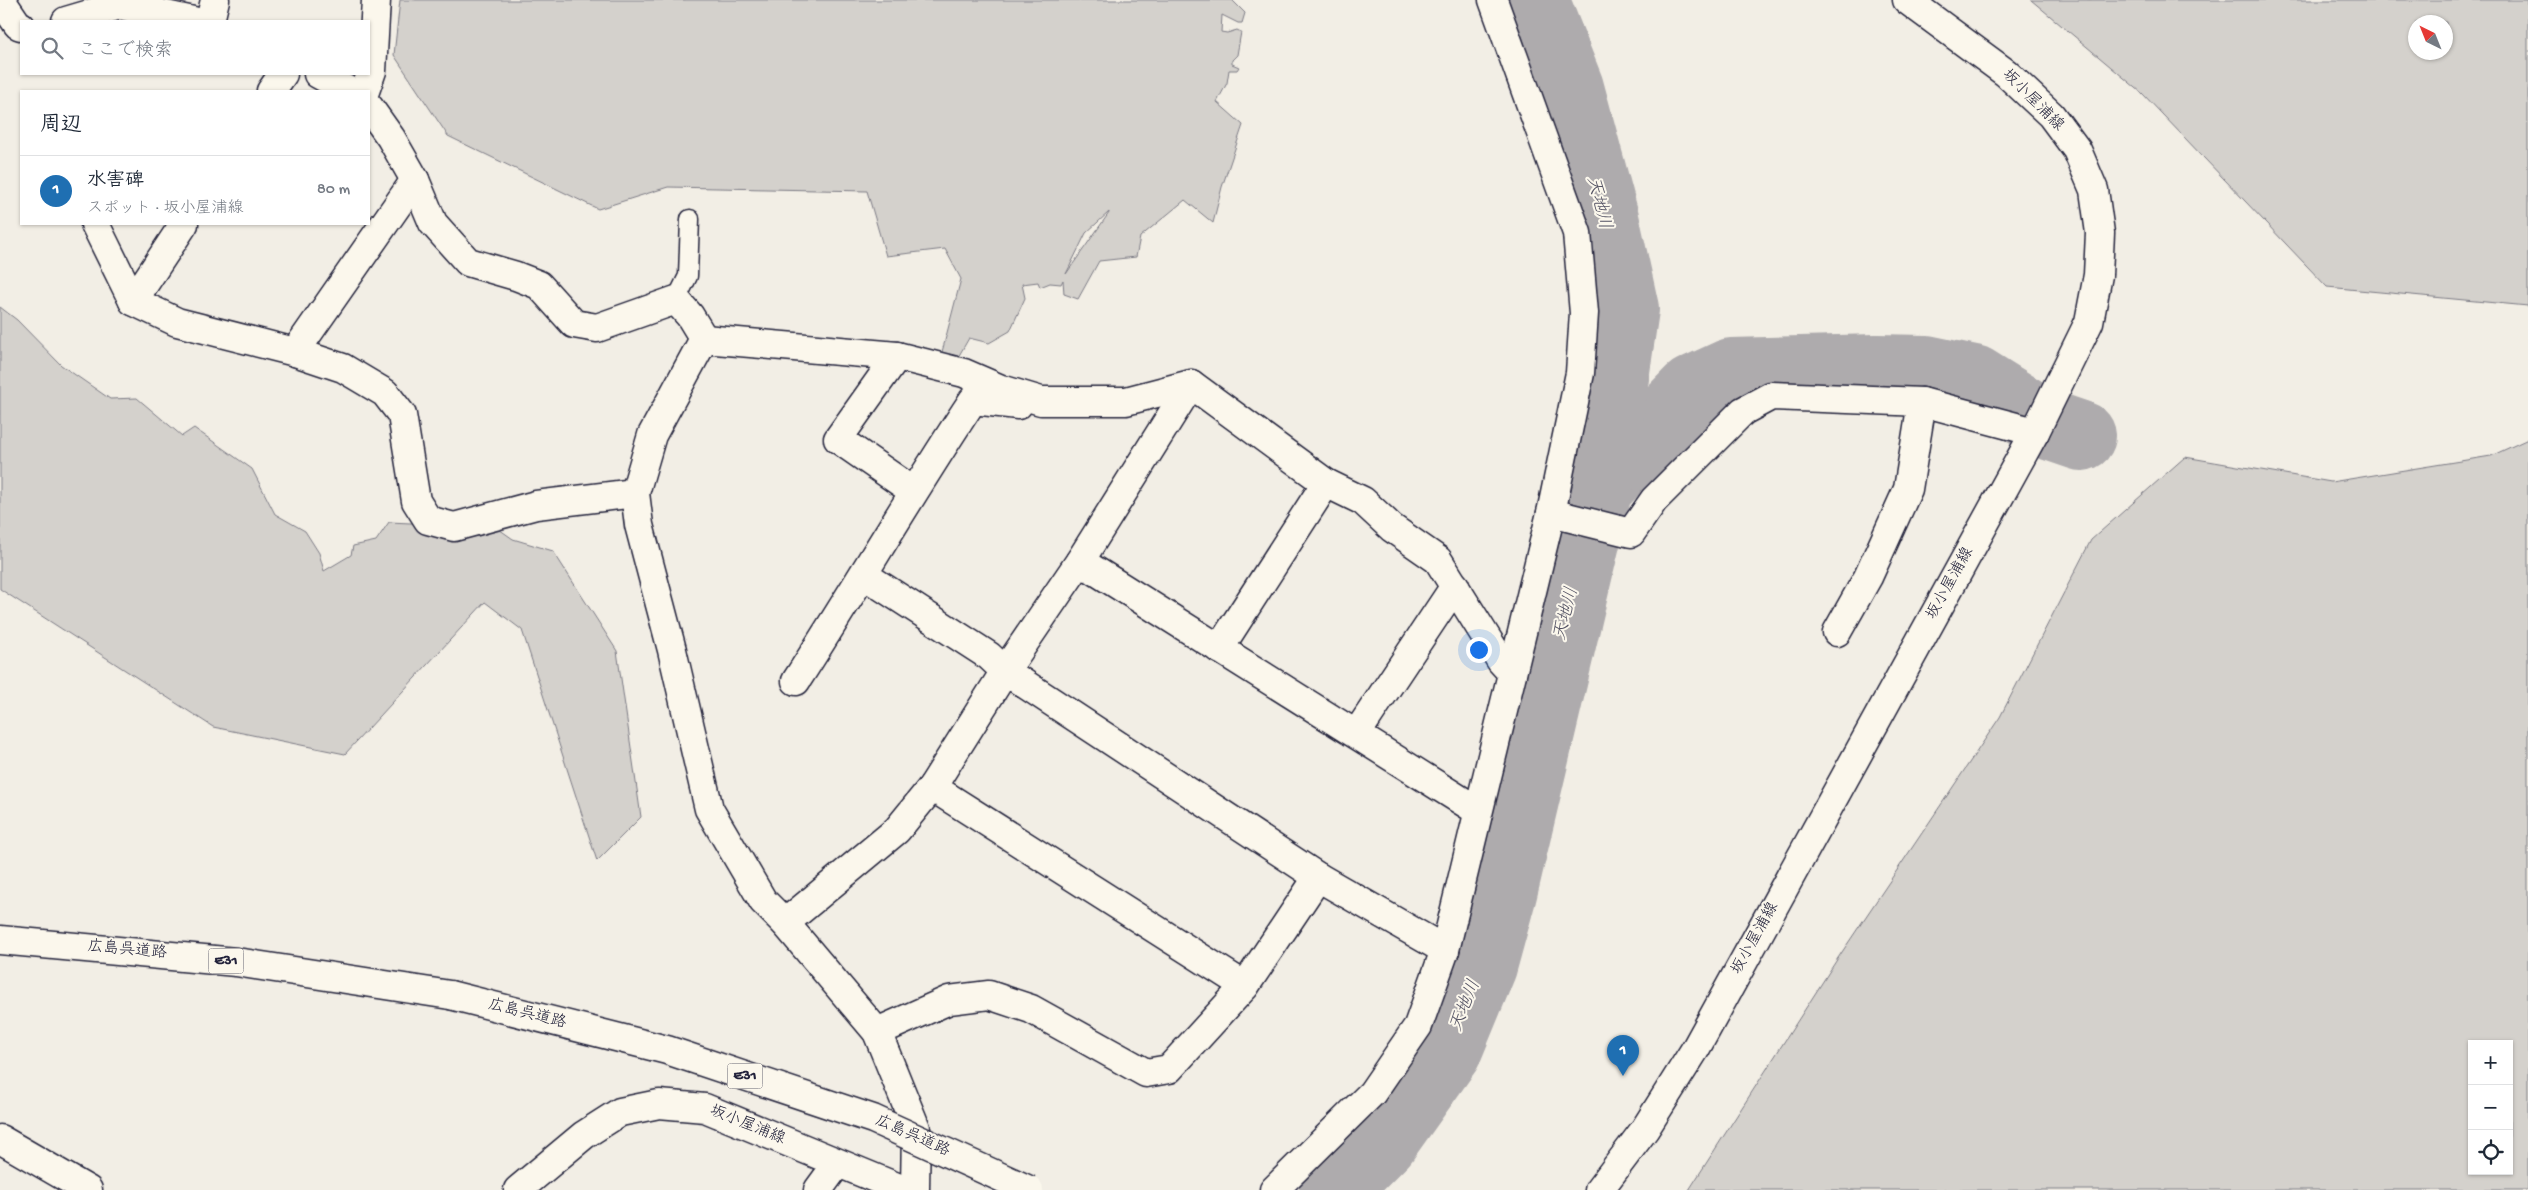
<!DOCTYPE html>
<html lang="ja">
<head>
<meta charset="utf-8">
<style>
	body { margin:0; font-family:"Gochi Hand","Klee One",sans-serif; background:#f2f2f3; color:#1f2937 }
	.controls { position:absolute; right:15px; bottom:15px; display:grid; overflow:hidden; border-radius:0px; box-shadow:0 1px 4px #0004 }
	.controls button { width:45px; height:45px; display:grid; place-items:center; padding:0; border:0; border-bottom:1px solid #e0e1e3; background:#fff; color:#1f2937; font:25px sans-serif }
	.compass { position:absolute; left:2408px; top:15px; width:45px; height:45px; border-radius:50%; background:#fff; box-shadow:0 1px 4px #0004; rotate:317deg }
	.you { position:absolute; left:1478px; top:649px; width:18px; height:18px; margin:-12px; border:4px solid #fff; border-radius:50%; background:#1a73e8; box-shadow:0 0 0 8px #1a73e833 }
	.badge { display:grid; place-items:center; width:32px; height:32px; border-radius:50%; background:#1f6fb2; color:#fff; font-size:16px; font-weight:700 }
	.pin { position:absolute; translate:-50% -41px; filter:drop-shadow(0 1px 2px #0008) }
	.pin::after { content:''; position:absolute; top:26px; width:18px; height:15px; background:inherit; clip-path:polygon(0 0,100% 0,50% 100%) }
	.list { margin:0; padding:0; list-style:none }
	h2 { display:flex; justify-content:space-between; align-items:center; height:65px; margin:0; padding:0 20px; font-size:21px }
	h2 small { font-size:16px; font-weight:400; color:#747a83 }
	.list li { display:grid; grid-template-columns:32px 1fr auto; gap:15px; align-items:center; box-sizing:border-box; height:70px; padding:0 20px; border-top:1px solid #e0e1e3 }
	.list b { display:block; font-size:19px; white-space:nowrap }
	.list p { margin:0; font-size:16px; white-space:nowrap; color:#747a83 }
	.list em { font-size:16px; font-style:normal; color:#747a83 }
	.icon { flex:none; width:28px; height:28px; fill:none; stroke:currentColor; stroke-width:2; stroke-linecap:round; stroke-linejoin:round }
	.map { position:relative; flex:none; width:2528px; height:1190px; overflow:hidden }
	.search { position:absolute; background:#fff; box-shadow:0 1px 4px #0004; left:20px; top:20px; width:350px; height:55px; display:flex; align-items:center; gap:12px; box-sizing:border-box; padding:0 18px; border-radius:0px; color:#747a83; font-size:19px }
	.panel { position:absolute; background:#fff; box-shadow:0 1px 4px #0004; left:20px; top:90px; width:350px; height:135px; border-radius:0px }
	.map>svg:first-child { display:block }
	.green { fill:#d4d1cc; stroke:#7b7a84; fill-rule:evenodd }
	.lines { fill:none; stroke-linecap:round; stroke-linejoin:round }
	.river { stroke:#aeabad; stroke-width:70 }
	.service-casing { stroke:#22223b; stroke-width:21 }
	.minor-casing { stroke:#22223b; stroke-width:31 }
	.secondary-casing { stroke:#22223b; stroke-width:31 }
	.motorway-casing { stroke:#22223b; stroke-width:31 }
	.service { stroke:#fbf7ec; stroke-width:18 }
	.minor { stroke:#fbf7ec; stroke-width:28 }
	.secondary { stroke:#fbf7ec; stroke-width:28 }
	.motorway { stroke:#fbf7ec; stroke-width:28 }
	.motorway-bridge-casing { stroke:#22223b; stroke-width:31; stroke-linecap:butt }
	.motorway-bridge { stroke:#fbf7ec; stroke-width:28 }
	.labels { text-anchor:middle; dominant-baseline:central; stroke-width:4; stroke-linejoin:round; paint-order:stroke }
	.shield { fill:#fbf7ec; stroke:#636270; stroke-width:1 }
	.shield-label { font-size:15px; font-weight:bold; fill:#22223b }
	.street-label { font-size:16px; fill:#22223b; stroke:#fbf7ec }
	.water-label { font-size:18px; font-style:italic; fill:#535263; stroke:#fbf7ec }
</style>
</head>
<body>
<div class="map">
<svg width="2528" height="1190" viewBox="0 0 2528 1190">
	<rect width="100%" height="100%" fill="#f2eee5"/>
	<filter id="ink" filterUnits="userSpaceOnUse"><feTurbulence type="fractalNoise" baseFrequency=".02" numOctaves="2"/><feDisplacementMap in="SourceGraphic" scale="10" xChannelSelector="R" yChannelSelector="G"/><feConvolveMatrix kernelMatrix="1 2 1 2 8 2 1 2 1" color-interpolation-filters="sRGB"/></filter>
	<g filter="url(#ink)">
		<g class="green">
			<path d="M400 0H1232L1245 13 1242 23H1238L1222 15 1221 32 1227 33 1237 30 1241 32 1237 55 1232 60V64L1239 67 1237 70H1229L1227 83 1217 102 1243 125 1222 187 1213 223 1185 200 1140 237 1136 257 1099 261 1078 299 1064 294 1063 280 1061 284 1050 283 1040 287 1038 282 1022 284 1025 298 1010 331 989 343 969 338 957 359 942 352 961 279 945 249 886 256 867 191 668 187 598 209 448 136 394 55ZM1109 212V213L1066 274 1086 233Z"/>
			<path d="M2031 0H2528V306L2327 287 2142 93ZM2446 22V52H2416V22Z"/>
			<polygon points="0,307 17,320 61,365 110,399 137,398 182,436 194,428 252,469 275,514 305,531 319,553 324,571 351,555 353,546 376,541 389,522 496,527 513,539 553,551 617,651 641,817 597,861 522,630 485,602 345,754 213,727 0,589"/>
			<path d="M2528 439V1190H1689L1838 958 2000 717 2091 540 2185 457 2331 482 2491 456ZM2472 1044H2509V1171H2472Z"/>
		</g>
		<g class="lines">
			<g class="river">
				<polyline points="1598,487 1692,391 1731,373 1876,369 1926,370 1974,380 2043,423 2081,436"/>
				<polyline points="1334,1190 1383,1141 1447,1051 1482,966 1502,893 1598,487 1624,309 1604,218 1569,88 1534,0"/>
			</g>
			<defs>
				<polyline id="service" points="676,300 688,276 690,219"/>
				<g id="minor">
					<polyline points="1,0 18,25 21,26"/>
					<polyline points="66,21 120,5 193,21"/>
					<polyline points="210,21 215,0"/>
					<polyline points="318,74 349,91"/>
					<polyline points="271,91 283,74"/>
					<polyline points="365,91 372,71 376,0"/>
					<polyline points="369,107 391,138 415,180 433,223 468,262 516,276 539,285 574,324 597,328 676,300 690,316 704,339"/>
					<polyline points="95,224 133,301"/>
					<polyline points="184,224 133,301 177,322 295,352 343,368 385,393 402,415 416,501 428,520 454,527 536,505 635,493"/>
					<polyline points="295,352 415,180"/>
					<polyline points="897,356 838,439 913,491"/>
					<polyline points="1551,513 1631,533 1654,500 1743,411 1771,396 1922,402 2035,432"/>
					<polyline points="1080,561 1478,811"/>
					<polyline points="864,575 989,656 1005,671 1318,877 1445,950"/>
					<polyline points="1837,632 1868,577 1908,489 1922,402"/>
					<polyline points="1219,649 1326,483"/>
					<path d="M796 681C856 588 912 492 973 400L1018 405"/>
					<polyline points="1357,733 1455,586"/>
					<polyline points="932,787 1245,986"/>
					<polyline points="785,923 897,830 932,787 1005,671 1080,561 1191,384"/>
					<polyline points="877,1032 949,1000 989,995 1031,1009 1146,1073 1169,1069 1245,986 1318,877"/>
					<polyline points="818,1190 837,1164"/>
					<polyline points="915,1190 916,1128 877,1032 785,923 763,901 709,809 672,650 639,525 635,493 652,435 704,339 897,356 964,373 1001,389 1041,401 1126,401 1191,384 1326,483 1363,501 1392,528 1438,560 1501,661 1512,673"/>
					<polyline points="1274,1190 1372,1093 1418,1026 1445,950 1551,513 1580,373 1584,313 1577,233 1493,0"/>
				</g>
				<g id="secondary">
					<polyline points="0,1139 88,1190"/>
					<polyline points="518,1190 584,1135 620,1112 659,1104 705,1108 904,1190"/>
					<polyline points="1599,1190 1645,1129 1696,1048 2035,432 2089,322 2098,275 2100,233 2094,190 2077,150 2051,115 2006,73 1907,0"/>
				</g>
				<polyline id="motorway" points="0,940 236,962 450,995"/>
			</defs>
			<use href="#service" class="service-casing"/>
			<use href="#minor" class="minor-casing"/>
			<use href="#secondary" class="secondary-casing"/>
			<use href="#motorway" class="motorway-casing"/>
			<use href="#service" class="service"/>
			<use href="#minor" class="minor"/>
			<use href="#secondary" class="secondary"/>
			<use href="#motorway" class="motorway"/>
			<defs>
				<polyline id="motorway-bridge" points="450,995 667,1050 873,1119 1029,1190"/>
			</defs>
			<use href="#motorway-bridge" class="motorway-bridge-casing"/>
			<use href="#motorway-bridge" class="motorway-bridge"/>
		</g>
	</g>
	<g class="labels">
		<g class="shield">
			<rect x="208.5" y="948.5" width="35" height="25" rx="4"/>
			<rect x="727.5" y="1063.5" width="35" height="25" rx="4"/>
		</g>
		<g class="shield-label">
			<text x="226" y="961">E31</text>
			<text x="745" y="1076">E31</text>
		</g>
		<g class="street-label">
			<text transform="translate(2032 101) rotate(45)">坂小屋浦線</text>
			<text transform="translate(1951 584) rotate(-61)">坂小屋浦線</text>
			<text transform="translate(1756 939) rotate(-61)">坂小屋浦線</text>
			<text transform="translate(127 951) rotate(5)">広島呉道路</text>
			<text transform="translate(527 1015) rotate(14)">広島呉道路</text>
			<text transform="translate(747 1126) rotate(22)">坂小屋浦線</text>
			<text transform="translate(912 1137) rotate(24)">広島呉道路</text>
		</g>
		<g class="water-label">
			<text transform="translate(1598 203) rotate(76)">天地川</text>
			<text transform="translate(1567 614) rotate(-76)">天地川</text>
			<text transform="translate(1466 1006) rotate(-68)">天地川</text>
		</g>
	</g>
</svg>
<div class="controls">
<button>+</button>
<button>−</button>
<button><svg class="icon" aria-label="locate" viewBox="0 0 24 24"><circle cx="12" cy="12" r="6"/><path d="M12 2v4M12 18v4M2 12h4M18 12h4"/></svg></button>
</div>
<svg class="compass" viewBox="-18 -18 36 36"><path d="M0-13l5 13h-10z" fill="#e53935"/><path d="M0 13l5-13h-10z" fill="#747a83"/></svg>
<div class="you"></div>
<div class="pin badge" style="left:1623px;top:1076px">1</div>
<div class="search"><svg class="icon" aria-label="search" viewBox="0 0 24 24"><circle cx="10" cy="10" r="6"/><path d="M15 15l6 6"/></svg>ここで検索</div>
<section class="panel">
<h2>周辺<small></small></h2>
<ul class="list">
<li><span class="badge">1</span><div><b>水害碑</b><p>スポット · 坂小屋浦線</p></div><em>80 m</em></li>
</ul>
</section>
</div>
</body>
</html>
